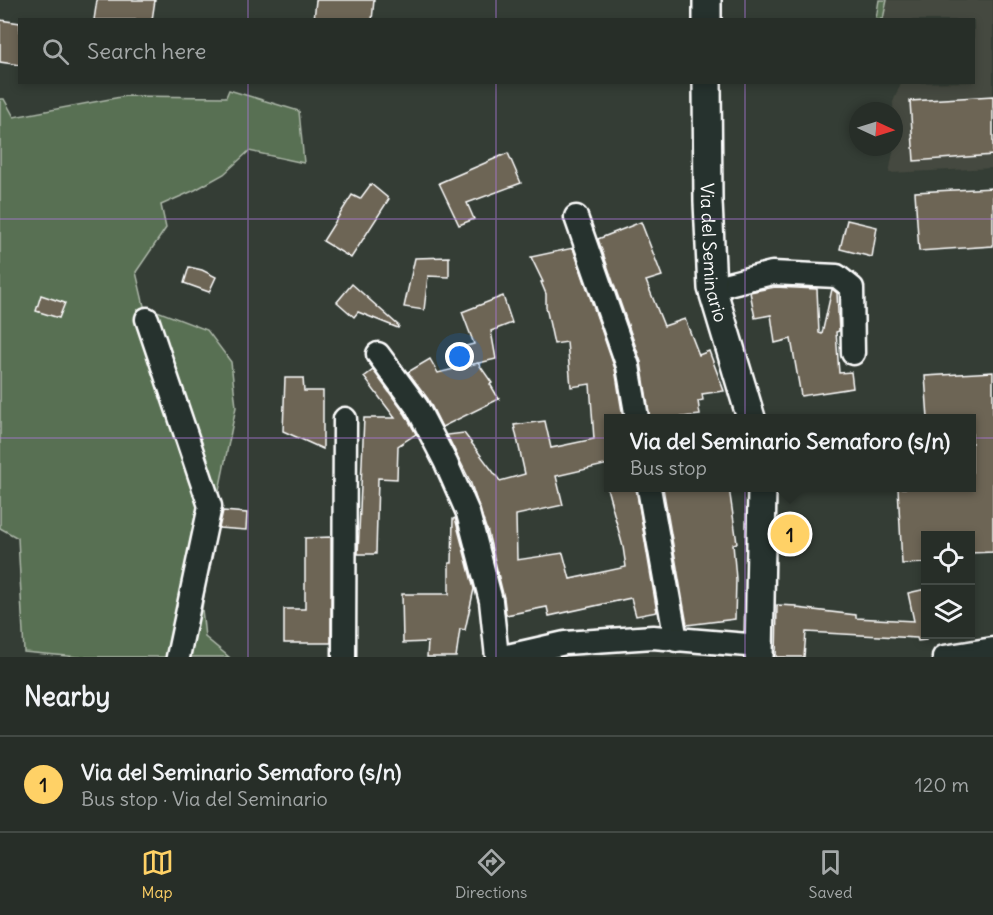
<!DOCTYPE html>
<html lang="en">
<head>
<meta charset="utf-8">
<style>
	body { margin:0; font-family:Delius,sans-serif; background:#333a34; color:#f1f3f6 }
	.controls { position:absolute; right:18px; bottom:18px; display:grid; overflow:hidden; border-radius:0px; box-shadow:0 3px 9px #0003 }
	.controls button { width:54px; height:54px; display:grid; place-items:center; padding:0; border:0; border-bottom:2px solid #434a45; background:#272e28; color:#f1f3f6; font:30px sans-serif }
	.compass { position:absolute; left:849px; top:102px; width:54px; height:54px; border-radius:50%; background:#272e28; box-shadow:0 3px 9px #0003; rotate:94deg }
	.you { position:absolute; left:460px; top:357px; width:21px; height:21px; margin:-15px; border:4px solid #fff; border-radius:50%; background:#1a73e8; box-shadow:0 0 0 9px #1a73e833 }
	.badge { display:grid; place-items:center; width:39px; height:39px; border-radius:50%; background:#ffd166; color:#111; font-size:20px; font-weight:700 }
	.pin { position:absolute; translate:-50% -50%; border:3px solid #fff; box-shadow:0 2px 6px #0006 }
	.popup { position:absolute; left:604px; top:414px; width:372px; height:78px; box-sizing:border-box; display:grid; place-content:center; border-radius:0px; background:#272e28; filter:drop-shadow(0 2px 4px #0005); font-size:20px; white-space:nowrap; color:#a4a8a8 }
	.popup b { font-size:22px; color:#f1f3f6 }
	.popup::after { content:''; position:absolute; left:50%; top:100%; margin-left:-12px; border:12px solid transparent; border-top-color:#272e28 }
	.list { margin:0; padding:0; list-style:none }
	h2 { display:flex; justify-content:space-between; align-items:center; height:78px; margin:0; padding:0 24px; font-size:26px }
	h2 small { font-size:20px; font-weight:400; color:#a4a8a8 }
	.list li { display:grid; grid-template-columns:39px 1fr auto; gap:18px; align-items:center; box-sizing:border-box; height:96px; padding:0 24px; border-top:2px solid #434a45 }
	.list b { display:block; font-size:22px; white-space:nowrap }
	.list p { margin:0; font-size:20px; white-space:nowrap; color:#a4a8a8 }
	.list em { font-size:20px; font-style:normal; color:#a4a8a8 }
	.icon { flex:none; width:33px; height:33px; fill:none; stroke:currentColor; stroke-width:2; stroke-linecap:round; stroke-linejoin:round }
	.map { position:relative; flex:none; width:993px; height:657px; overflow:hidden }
	.search { position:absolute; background:#272e28; box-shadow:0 3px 9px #0003; left:18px; right:18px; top:18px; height:66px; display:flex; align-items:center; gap:15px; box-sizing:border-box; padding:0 21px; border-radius:0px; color:#a4a8a8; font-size:22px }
	.sheet { height:174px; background:#272e28 }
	nav { display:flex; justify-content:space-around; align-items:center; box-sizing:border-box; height:84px; border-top:2px solid #434a45; background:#272e28; font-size:16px; color:#a4a8a8 }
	nav a { display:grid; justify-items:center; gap:3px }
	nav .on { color:#ffd166 }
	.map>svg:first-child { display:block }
	.built { fill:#45493f }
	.green { fill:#596f53; stroke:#acb7a9; stroke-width:1.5 }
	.building { fill:#6d6555; stroke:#fff; stroke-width:1.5 }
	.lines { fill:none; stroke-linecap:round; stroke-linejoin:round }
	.minor-casing { stroke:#fff; stroke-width:27 }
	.major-casing { stroke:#fff; stroke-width:32 }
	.minor { stroke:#26332d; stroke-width:22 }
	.major { stroke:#26332d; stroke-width:27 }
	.grid { fill:none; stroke:#a976d5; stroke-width:1.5; stroke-opacity:0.55 }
	.labels { text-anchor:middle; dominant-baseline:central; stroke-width:6; stroke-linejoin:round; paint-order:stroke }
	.street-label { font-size:18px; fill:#fff; stroke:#26332d }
</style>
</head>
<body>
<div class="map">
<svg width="993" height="657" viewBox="0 0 993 657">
	<rect width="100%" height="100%" fill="#343d35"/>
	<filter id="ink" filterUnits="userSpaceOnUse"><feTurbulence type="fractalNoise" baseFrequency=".0167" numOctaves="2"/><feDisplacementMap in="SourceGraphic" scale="12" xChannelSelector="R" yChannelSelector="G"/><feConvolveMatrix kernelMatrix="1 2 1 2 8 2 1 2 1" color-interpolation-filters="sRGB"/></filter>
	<g filter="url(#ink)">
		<polygon class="built" points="879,0 993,0 993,168 889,173 894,147 893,102 901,83 974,82 974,20 876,20"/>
		<g class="green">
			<polygon points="879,0 887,0 883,19 876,19"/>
			<polygon points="229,90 299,111 304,163 249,151 224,174 195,190 161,205 166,228 136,272 144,306 207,330 231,362 236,407 217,501 202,609 205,637 229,657 78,657 24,652 18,538 0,528 0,99 4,99 14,117 126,96 226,97"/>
		</g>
		<g class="building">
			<polygon points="97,0 155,0 152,20 94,20"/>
			<polygon points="316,0 374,0 372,20 314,20"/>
			<polygon points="0,20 20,23 20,65 0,62"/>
			<polygon points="993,96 993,155 914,161 910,101"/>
			<polygon points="508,153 521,183 467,203 474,219 459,225 439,183"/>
			<polygon points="371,184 389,199 351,258 323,241 352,195 360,199"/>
			<polygon points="993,188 993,246 919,251 915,192"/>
			<polygon points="847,220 877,227 872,257 840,249"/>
			<polygon points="641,222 662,276 646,281 664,326 685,319 699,355 709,351 724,391 702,394 703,400 698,401 700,415 682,417 683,418 650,418 641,362 598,239"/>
			<polygon points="573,248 615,369 623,418 609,418 609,464 556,476 563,505 516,515 517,560 563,553 570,579 626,567 623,547 607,488 636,488 657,612 636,616 631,598 549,616 547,607 506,615 504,598 487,529 487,531 470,481 447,435 464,433 500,481 525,474 514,425 545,421 551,448 594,439 590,384 571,387 567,342 554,344 546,307 546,294 541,282 543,282 531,257"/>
			<polygon points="449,257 449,277 428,276 424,310 404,307 415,258"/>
			<polygon points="189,267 202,270 216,277 209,292 184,283"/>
			<polygon points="352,284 399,326 398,328 358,312 354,317 337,302"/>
			<polygon points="775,287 817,289 819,333 822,334 832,289 837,293 839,331 836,332 839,373 851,372 853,388 801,396 791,339 775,343 771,315 755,318 750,292"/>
			<polygon points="41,295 65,303 59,318 36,311"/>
			<polygon points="503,296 512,323 491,331 496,359 466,366 462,347 474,344 462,312"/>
			<polygon points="430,359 438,373 478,363 492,383 490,384 499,399 442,427 428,399 408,372"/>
			<polygon points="373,370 405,414 416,434 398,446 397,479 378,478 376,554 358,554 364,418 395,418 364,377"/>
			<polygon points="993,372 993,552 970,553 970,536 926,536 926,563 902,564 898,488 972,488 972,418 928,418 925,376"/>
			<polygon points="285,378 303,378 304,391 323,391 323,449 283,431"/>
			<polygon points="663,488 729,488 737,543 733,544 736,579 735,619 687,625"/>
			<polygon points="223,511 247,513 246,530 219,528"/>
			<polygon points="455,518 474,589 465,630 460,629 456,657 427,657 428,642 403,643 402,594 449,594 449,563 452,563 453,519"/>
			<polygon points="331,537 331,643 284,643 284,609 305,609 305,538"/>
			<polygon points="926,589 926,640 918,641 917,638 806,632 804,657 776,657 777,605 797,606 797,608 856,615 856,618 914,621 908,593"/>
		</g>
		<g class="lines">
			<defs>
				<g id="minor">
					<polyline points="576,217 628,366 637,418"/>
					<polyline points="712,288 772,273 837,276 852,288 853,353"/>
					<polyline points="147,319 210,506 178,657"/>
					<polyline points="378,354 417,407 446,463 468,513 491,601 497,657"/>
					<polyline points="649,488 676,640"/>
					<polyline points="344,657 345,419"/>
					<polyline points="503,657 565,643 653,637 759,646"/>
					<polyline points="944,657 993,649"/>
				</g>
				<g id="major">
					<polyline points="707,0 707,20"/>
					<path id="s1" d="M707 82 708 202 712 288 751 418"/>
					<polyline points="759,657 762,488"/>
				</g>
			</defs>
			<use href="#minor" class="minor-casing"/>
			<use href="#major" class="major-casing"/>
			<use href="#minor" class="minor"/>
			<use href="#major" class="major"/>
		</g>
	</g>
	<path class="grid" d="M248 0V20M496 0V20M745 0V20M248 82V657M496 82V657M745 82V657M0 219H993M0 438H993"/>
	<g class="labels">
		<g class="street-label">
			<text stroke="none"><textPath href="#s1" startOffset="171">Via del Seminario</textPath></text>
		</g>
	</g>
</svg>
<div class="controls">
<button><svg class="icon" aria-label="locate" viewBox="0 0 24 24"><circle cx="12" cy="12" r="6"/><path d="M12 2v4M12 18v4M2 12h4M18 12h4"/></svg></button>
<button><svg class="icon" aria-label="layers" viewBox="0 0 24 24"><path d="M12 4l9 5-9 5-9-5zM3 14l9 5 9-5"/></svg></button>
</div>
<svg class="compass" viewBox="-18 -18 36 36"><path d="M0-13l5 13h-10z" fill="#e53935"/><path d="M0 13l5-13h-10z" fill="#a4a8a8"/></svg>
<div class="you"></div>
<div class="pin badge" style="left:790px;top:534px">1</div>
<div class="popup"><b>Via del Seminario Semaforo (s/n)</b>Bus stop</div>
<div class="search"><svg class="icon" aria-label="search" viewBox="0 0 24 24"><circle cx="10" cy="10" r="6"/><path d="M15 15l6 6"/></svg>Search here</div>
</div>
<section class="sheet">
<h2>Nearby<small></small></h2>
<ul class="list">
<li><span class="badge">1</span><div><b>Via del Seminario Semaforo (s/n)</b><p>Bus stop · Via del Seminario</p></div><em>120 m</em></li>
</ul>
</section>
<nav>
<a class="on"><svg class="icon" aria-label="map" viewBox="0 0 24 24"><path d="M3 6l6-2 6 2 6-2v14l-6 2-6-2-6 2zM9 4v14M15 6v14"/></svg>Map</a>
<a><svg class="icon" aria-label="directions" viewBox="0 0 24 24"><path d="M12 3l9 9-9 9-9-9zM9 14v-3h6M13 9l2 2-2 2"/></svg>Directions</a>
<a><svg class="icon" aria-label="saved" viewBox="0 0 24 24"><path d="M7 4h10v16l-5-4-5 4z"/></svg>Saved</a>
</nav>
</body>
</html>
